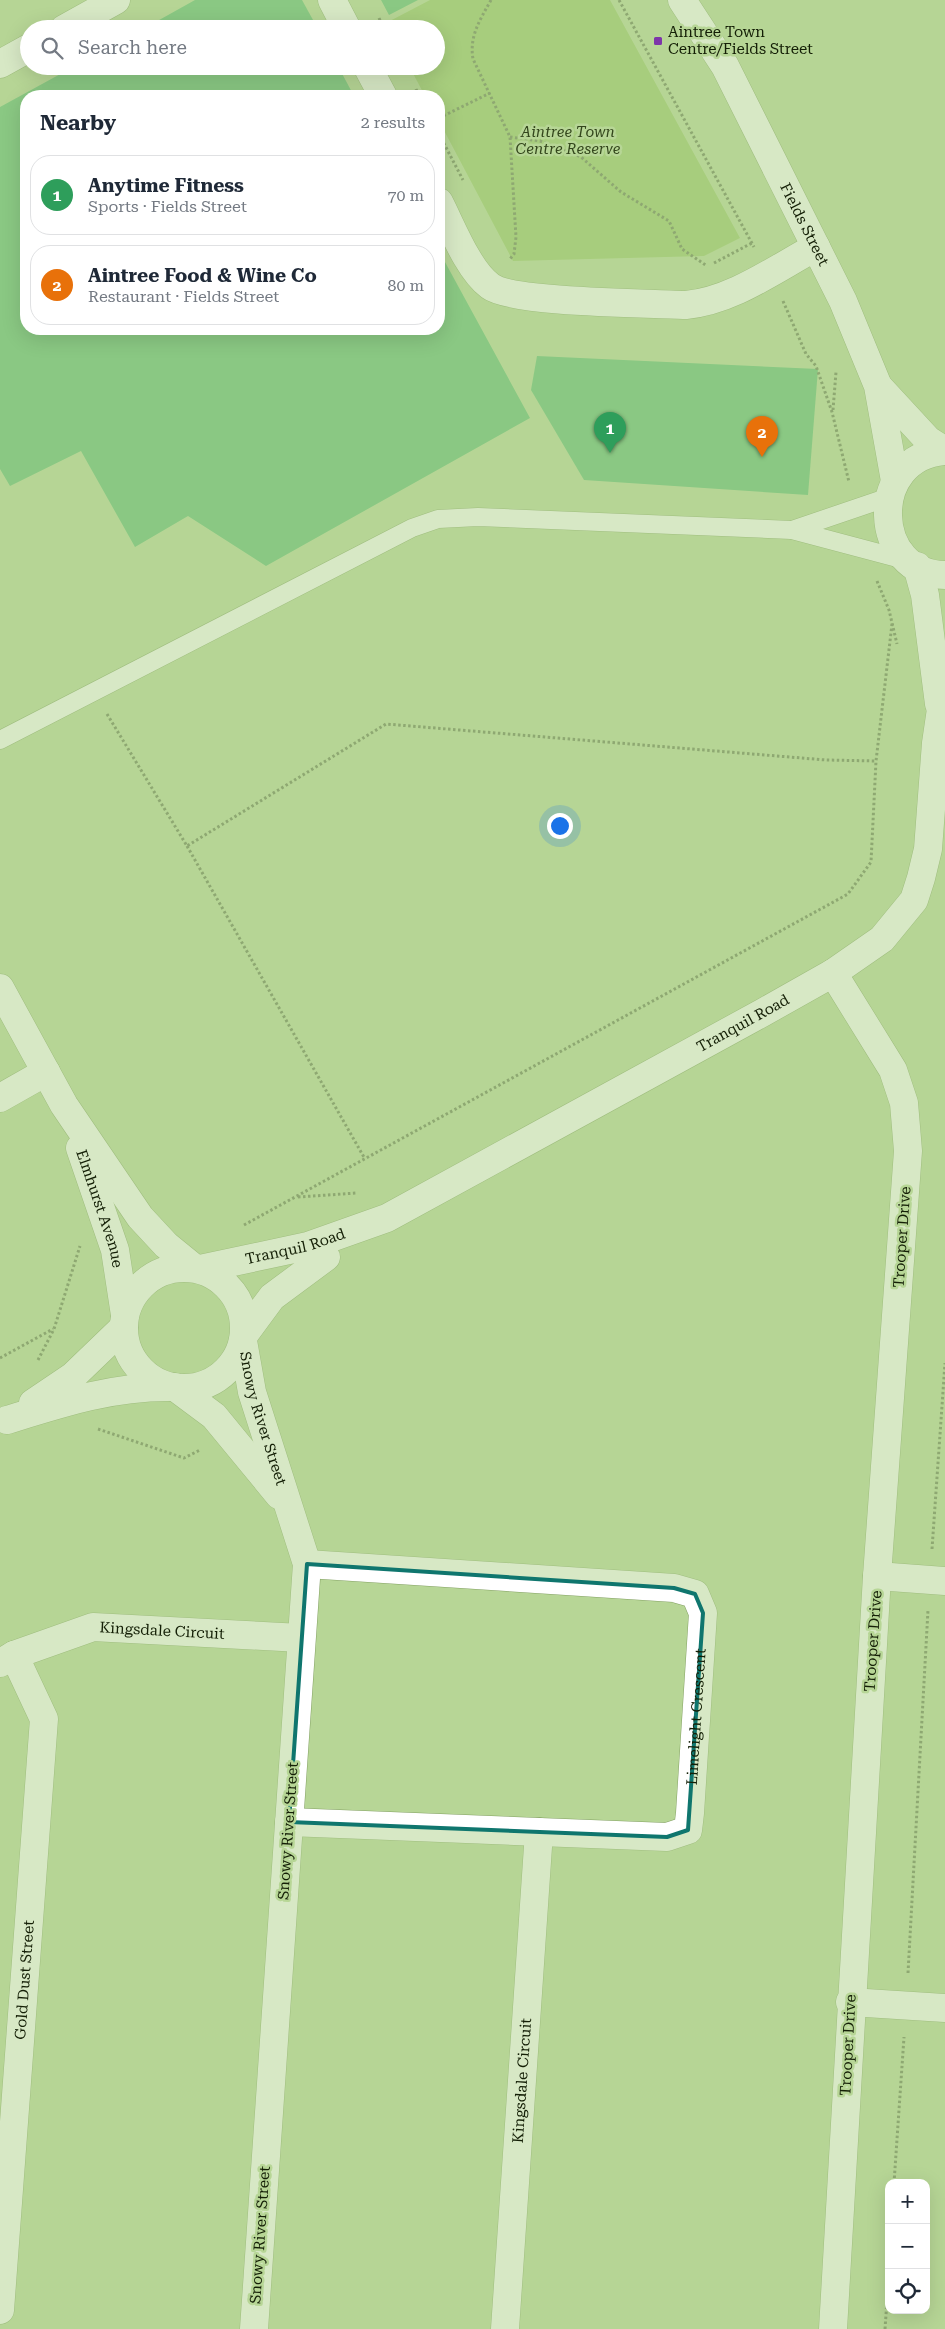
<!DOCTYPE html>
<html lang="en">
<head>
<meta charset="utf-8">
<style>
	body { margin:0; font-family:"Roboto Serif",serif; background:#f2f2f3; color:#1f2937 }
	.controls { position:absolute; right:15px; bottom:15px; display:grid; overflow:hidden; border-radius:10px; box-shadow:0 5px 20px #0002 }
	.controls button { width:45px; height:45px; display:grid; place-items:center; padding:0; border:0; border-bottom:1px solid #e0e1e3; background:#fff; color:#1f2937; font:25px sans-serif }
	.you { position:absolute; left:559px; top:825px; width:18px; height:18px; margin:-12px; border:4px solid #fff; border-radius:50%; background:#1a73e8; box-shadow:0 0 0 8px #1a73e833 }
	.badge { display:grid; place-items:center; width:32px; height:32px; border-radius:50%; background:#ea580c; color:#fff; font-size:16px; font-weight:700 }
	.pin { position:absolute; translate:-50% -41px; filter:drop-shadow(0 1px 2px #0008) }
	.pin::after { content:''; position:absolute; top:26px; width:18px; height:15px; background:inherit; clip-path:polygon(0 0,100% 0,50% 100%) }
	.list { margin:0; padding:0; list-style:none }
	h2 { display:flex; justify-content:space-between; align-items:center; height:65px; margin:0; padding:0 20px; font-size:21px }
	h2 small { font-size:16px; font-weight:400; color:#747a83 }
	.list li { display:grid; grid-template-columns:32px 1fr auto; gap:15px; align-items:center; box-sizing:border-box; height:80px; margin:0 10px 10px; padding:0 10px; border:1px solid #e0e1e3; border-radius:20px }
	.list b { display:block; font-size:19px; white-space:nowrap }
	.list p { margin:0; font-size:16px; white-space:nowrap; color:#747a83 }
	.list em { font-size:16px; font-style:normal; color:#747a83 }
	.icon { flex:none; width:28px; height:28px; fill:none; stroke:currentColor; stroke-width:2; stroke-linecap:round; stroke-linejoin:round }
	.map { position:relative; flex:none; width:945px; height:2329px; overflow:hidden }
	.search { position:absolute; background:#fff; box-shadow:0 5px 20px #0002; left:20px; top:20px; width:425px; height:55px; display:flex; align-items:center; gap:12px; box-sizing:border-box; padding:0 18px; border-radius:28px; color:#747a83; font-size:19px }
	.panel { position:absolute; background:#fff; box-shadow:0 5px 20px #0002; left:20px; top:90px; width:425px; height:245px; border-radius:20px }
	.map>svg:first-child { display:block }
	.green { fill:#96c45f }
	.building { fill:#54b96d }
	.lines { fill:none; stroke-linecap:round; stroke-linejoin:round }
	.service-casing { stroke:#83a163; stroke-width:19 }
	.minor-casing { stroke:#83a163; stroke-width:29 }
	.tertiary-casing { stroke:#83a163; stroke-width:29 }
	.path { stroke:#5e7247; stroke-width:3; stroke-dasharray:2.5 2.5; stroke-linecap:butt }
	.service { stroke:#fff; stroke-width:18 }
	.minor { stroke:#fff; stroke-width:28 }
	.tertiary { stroke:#fff; stroke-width:28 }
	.marked { fill:none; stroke:#0f766e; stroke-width:4; stroke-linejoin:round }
	.poi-dot { fill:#7d36a9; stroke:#b7d696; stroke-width:2 }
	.labels { text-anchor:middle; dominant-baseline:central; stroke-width:5; stroke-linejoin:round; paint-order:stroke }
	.poi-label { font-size:15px; fill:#141f06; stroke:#b7d696; text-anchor:start }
	.park-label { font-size:15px; font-style:italic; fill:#33461c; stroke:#b7d696 }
	.street-label { font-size:15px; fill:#141f06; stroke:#b7d696 }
</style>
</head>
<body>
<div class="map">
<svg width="945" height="2329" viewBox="0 0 945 2329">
	<rect width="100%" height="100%" fill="#b7d696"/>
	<polygon class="green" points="430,0 610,0 740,238 704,256 513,261 439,121 439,96 425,96 409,66 436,66 436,29 389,29 386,23"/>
	<g class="building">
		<polygon points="195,0 302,0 318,29 143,29"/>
		<polygon points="381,0 418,0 389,15"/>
		<polygon points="75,66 338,66 354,96 26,96 26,329 439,329 439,251 530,418 266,566 188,516 135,547 81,451 10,486 0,469 0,107"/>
		<polygon points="537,356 818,369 808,495 584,480 531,390"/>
	</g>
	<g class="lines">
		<defs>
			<g id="service">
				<polyline points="792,530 889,497"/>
				<polyline points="0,740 412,528 438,519 478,517 792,530 909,561"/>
			</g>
			<g id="minor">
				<polyline points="332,0 347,29"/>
				<polyline points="64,29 116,0"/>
				<polyline points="0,64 29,48"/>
				<polyline points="367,66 383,96"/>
				<path d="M439 202C451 225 468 270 490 286 512 303 650 303 686 305 732 301 775 269 816 247"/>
				<polyline points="833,973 893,1070 904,1103 908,1151 877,1576 833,2329"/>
				<polyline points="0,1098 46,1072"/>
				<path id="s1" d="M243 1341 252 1392 307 1564 254 2329"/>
				<polyline points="175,1387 214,1416 279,1495"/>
				<polyline points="877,1576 945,1581"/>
				<path id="s2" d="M0 1663 14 1655 93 1627 301 1638"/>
				<path id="s3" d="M289 1822 667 1837 688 1830 690 1813 703 1613 695 1594 674 1588 307 1564"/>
				<polyline points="850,2002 945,2008"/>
				<path id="s4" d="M0 2310 44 1719 14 1655"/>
				<path id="s5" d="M505 2329 539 1832"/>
			</g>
			<g id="tertiary">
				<path id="s6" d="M682 0 725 66 843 301 878 386 895 481"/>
				<polyline points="879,387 928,440 945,451"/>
				<path d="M945 451C866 457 872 575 945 575"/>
				<polyline points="917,566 925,595 939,704"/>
				<polyline points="0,988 64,1105 140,1217 166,1245 193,1267"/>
				<path id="s7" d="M80 1148 115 1250 125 1315"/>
				<circle cx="184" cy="1328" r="60"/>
				<path id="s8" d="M200 1269 308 1246 387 1218 762 1013 833 973 882 939 914 900 921 878 928 849 936 743 945 682"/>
				<polyline points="244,1335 272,1297 326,1257"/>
				<polyline points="33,1403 73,1376 124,1327"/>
				<path d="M7 1420C62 1403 110 1387 168 1387"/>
			</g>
		</defs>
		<use href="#service" class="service-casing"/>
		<use href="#minor" class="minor-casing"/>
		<use href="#tertiary" class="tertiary-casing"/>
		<g class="path">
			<path d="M491 0C480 20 469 36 473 59L510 137 516 237 514 254 510 259"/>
			<polyline points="619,0 754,247"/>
			<polyline points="379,18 384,29"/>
			<polyline points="416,89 419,96"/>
			<polyline points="439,118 490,93"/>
			<polyline points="439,134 463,180"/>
			<polyline points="510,137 540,141 581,157 621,192 669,221 682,249 707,266"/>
			<polyline points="714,263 752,243"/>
			<polyline points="783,301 806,354 816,366 832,412 849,482"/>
			<polyline points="833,410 836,372"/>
			<polyline points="877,581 889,610 897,644"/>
			<polyline points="107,714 187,846 386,724 826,760 876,761"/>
			<polyline points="187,846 365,1159"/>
			<polyline points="298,1197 357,1193"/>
			<polyline points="244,1225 848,894 871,862 876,761 892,624"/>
			<polyline points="0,1358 53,1329"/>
			<polyline points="38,1360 54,1329 80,1246"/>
			<polyline points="98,1429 184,1458 200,1450"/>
			<polyline points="932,1549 945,1363"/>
			<polyline points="908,1973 928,1610"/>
			<polyline points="894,2183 904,2037"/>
			<polyline points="885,2329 889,2272"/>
		</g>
		<use href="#service" class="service"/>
		<use href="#minor" class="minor"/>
		<use href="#tertiary" class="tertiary"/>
	</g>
	<path d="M0 0H945V2329H0ZM307 1564 674 1588 695 1594 703 1613 688 1830 667 1837 289 1822Z" fill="#b7d696" fill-opacity=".55" fill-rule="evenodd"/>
	<path class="marked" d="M307 1564 674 1588 695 1594 703 1613 688 1830 667 1837 289 1822Z"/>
	<rect class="poi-dot" x="653" y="36" width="10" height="10" rx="2.5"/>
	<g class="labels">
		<g class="poi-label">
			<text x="668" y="32">Aintree Town<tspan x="668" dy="17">Centre/Fields Street</tspan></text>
		</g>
		<g class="park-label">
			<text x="568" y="132">Aintree Town<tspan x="568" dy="17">Centre Reserve</tspan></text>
		</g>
		<g class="street-label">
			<text stroke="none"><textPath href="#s6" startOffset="256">Fields Street</textPath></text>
			<text stroke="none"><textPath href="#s8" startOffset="600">Tranquil Road</textPath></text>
			<text stroke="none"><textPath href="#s7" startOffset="64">Elmhurst Avenue</textPath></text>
			<text transform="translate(902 1237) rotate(-86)">Trooper Drive</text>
			<text stroke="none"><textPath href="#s8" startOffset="98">Tranquil Road</textPath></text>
			<text stroke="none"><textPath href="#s1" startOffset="80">Snowy River Street</textPath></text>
			<text stroke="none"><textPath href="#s2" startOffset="169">Kingsdale Circuit</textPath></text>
			<text transform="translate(873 1641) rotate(-86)">Trooper Drive</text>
			<text stroke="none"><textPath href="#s3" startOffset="514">Limelight Crescent</textPath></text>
			<text transform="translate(288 1831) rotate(-86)">Snowy River Street</text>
			<text stroke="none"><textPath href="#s4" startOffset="331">Gold Dust Street</textPath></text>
			<text transform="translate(848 2045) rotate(-87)">Trooper Drive</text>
			<text stroke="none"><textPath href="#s5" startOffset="249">Kingsdale Circuit</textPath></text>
			<text transform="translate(260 2235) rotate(-86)">Snowy River Street</text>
		</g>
	</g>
</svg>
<div class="controls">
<button>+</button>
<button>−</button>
<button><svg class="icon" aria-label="locate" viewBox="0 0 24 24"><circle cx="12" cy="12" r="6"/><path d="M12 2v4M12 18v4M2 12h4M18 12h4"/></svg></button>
</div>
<div class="you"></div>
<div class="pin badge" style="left:610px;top:453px;background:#2e9e5b">1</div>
<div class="pin badge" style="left:762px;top:457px;background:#e8710a">2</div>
<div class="search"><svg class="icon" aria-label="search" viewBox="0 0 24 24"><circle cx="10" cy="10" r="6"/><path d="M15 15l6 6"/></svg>Search here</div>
<section class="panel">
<h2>Nearby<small>2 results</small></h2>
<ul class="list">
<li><span class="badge" style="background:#2e9e5b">1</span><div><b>Anytime Fitness</b><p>Sports · Fields Street</p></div><em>70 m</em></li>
<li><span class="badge" style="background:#e8710a">2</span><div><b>Aintree Food &amp; Wine Co</b><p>Restaurant · Fields Street</p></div><em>80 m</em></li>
</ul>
</section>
</div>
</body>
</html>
